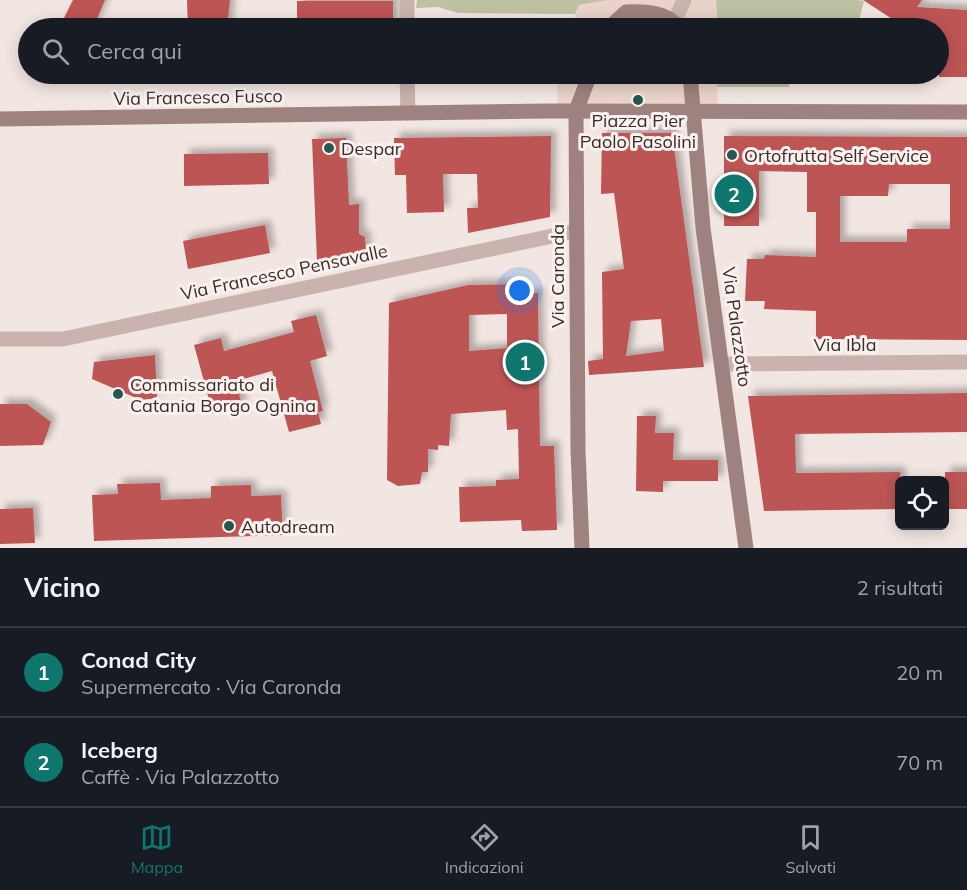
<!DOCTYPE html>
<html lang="it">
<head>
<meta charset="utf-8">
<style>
	body { margin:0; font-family:Mulish,sans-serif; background:#242831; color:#f1f3f6 }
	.controls { position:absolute; right:18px; bottom:18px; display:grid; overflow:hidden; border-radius:9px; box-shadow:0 3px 15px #0003 }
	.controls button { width:54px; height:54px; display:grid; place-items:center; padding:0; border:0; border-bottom:2px solid #363941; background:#171b24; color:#f1f3f6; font:30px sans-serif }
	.you { position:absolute; left:520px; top:291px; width:21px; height:21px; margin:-15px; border:4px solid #fff; border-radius:50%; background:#1a73e8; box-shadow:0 0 0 9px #1a73e833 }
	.badge { display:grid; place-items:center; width:39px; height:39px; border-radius:50%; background:#0f766e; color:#fff; font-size:20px; font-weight:700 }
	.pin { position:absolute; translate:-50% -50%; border:3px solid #fff; box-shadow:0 2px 6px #0006 }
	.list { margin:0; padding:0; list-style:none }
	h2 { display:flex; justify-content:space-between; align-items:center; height:78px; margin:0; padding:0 24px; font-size:26px }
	h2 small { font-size:20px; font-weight:400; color:#9ea1a6 }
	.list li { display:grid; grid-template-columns:39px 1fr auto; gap:18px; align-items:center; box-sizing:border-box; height:90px; padding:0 24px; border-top:2px solid #363941 }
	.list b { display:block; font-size:22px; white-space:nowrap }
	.list p { margin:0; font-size:20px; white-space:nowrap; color:#9ea1a6 }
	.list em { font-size:20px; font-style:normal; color:#9ea1a6 }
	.icon { flex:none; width:33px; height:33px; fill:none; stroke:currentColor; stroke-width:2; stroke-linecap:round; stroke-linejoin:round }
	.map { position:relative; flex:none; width:967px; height:548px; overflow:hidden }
	.search { position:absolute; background:#171b24; box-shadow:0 3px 15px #0003; left:18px; right:18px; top:18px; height:66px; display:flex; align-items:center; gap:15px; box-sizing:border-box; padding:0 21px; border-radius:33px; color:#9ea1a6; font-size:22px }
	.sheet { height:258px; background:#171b24 }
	nav { display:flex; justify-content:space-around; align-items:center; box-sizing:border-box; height:84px; border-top:2px solid #363941; background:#171b24; font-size:16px; color:#9ea1a6 }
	nav a { display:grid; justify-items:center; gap:3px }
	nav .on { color:#0f766e }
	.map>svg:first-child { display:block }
	.green { fill:#bec1a2 }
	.plaza { fill:#e9d3ca }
	.building { fill:#be5455; fill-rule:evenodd; filter:url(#shadow) }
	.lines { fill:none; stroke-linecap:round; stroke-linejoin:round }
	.minor { stroke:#cab3ae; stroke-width:15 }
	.tertiary { stroke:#cab3ae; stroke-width:15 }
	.secondary { stroke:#9e827f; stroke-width:15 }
	.poi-dot { fill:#23584e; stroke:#faf1ee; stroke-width:2 }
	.labels { text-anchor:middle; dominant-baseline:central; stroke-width:6; stroke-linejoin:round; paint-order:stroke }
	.street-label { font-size:18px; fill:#392c2c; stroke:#faf1ee }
	.poi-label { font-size:18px; fill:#392c2c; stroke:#faf1ee; text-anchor:start }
</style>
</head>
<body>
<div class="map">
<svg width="967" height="548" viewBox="0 0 967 548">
	<defs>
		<filter id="shadow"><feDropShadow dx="5.5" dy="-5.5" stdDeviation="3" flood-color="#0004"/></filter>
	</defs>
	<rect width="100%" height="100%" fill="#f2e6e2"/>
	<g class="green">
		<polygon points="417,0 607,0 607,1 579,5 575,14 458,13 438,7 416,8"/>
		<polygon points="716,0 858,0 864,1 857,28 717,28"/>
		<rect x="717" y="74" width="72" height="13"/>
	</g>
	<g class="plaza">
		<polygon points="607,0 716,0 717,28 571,28 579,5"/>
		<polygon points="561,74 717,74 718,111 558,111 557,87"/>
	</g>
	<g class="building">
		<polygon points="73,0 105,0 93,28 59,28"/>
		<polygon points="187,0 230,0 227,28 188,28"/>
		<polygon points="863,0 922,0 917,7 967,10 967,77 939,77 939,28 906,28"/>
		<rect x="297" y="1" width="96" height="27"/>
		<path d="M602 133H672L704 367 589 375 588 361 603 359 602 272 624 269 614 193 601 194ZM661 319 664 351 626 356 631 321Z"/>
		<polygon points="551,136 550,217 468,233 467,208 478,208 477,174 443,174 444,212 407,213 406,175 395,175 394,138"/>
		<path d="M724 136 967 137V340L816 339V311L764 309 765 301H745L747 259H764L765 255 816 257V212H807V172L759 171V226H724ZM889 184H950V229H907V242H840V196H888Z"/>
		<polygon points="346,138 349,205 359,204 359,234 365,237 366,252 317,261 312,139"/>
		<polygon points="268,153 269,184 184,186 184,154"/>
		<polygon points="265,225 270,253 188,269 183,241"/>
		<path d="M522 284V294L538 293 540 446H554L557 530 522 531 521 520 460 522 459 487 496 486V480L519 479 518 429 507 430 506 410 451 414 449 446 438 445V450L428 449V472H422L420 484 398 486 387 480 389 303 468 285ZM507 314V348L469 351V315Z"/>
		<polygon points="316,315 327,356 310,361 323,411 318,412 321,424 289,432 272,371 236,381 242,406 213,414 194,345 221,338 224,351 294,332 291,321"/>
		<polygon points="155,355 157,398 141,400 92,379 94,362"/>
		<polygon points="967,393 967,432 795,434 796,473 900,472 900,509 764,511 748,396"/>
		<polygon points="0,404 27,404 51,422 43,445 0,446"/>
		<polygon points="637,416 656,416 655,433 674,433 673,460 718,460 718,481 663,481 663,492 636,491"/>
		<rect x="945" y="472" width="22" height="37"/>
		<polygon points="160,483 161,500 211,498 211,486 251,485 251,496 281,495 283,535 94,541 92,495 118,494 117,484"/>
		<polygon points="33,508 35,543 0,544 0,509"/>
	</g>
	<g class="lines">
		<g class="minor">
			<polyline points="407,0 407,28"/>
			<polyline points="407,74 408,113"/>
			<polyline points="0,339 63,339 576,231"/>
			<polyline points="723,364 967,362"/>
		</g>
		<polyline class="tertiary" points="674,22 684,0"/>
		<g class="secondary">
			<path d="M609 28 626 12C645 11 667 12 679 28"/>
			<polyline points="690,74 703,228 746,548"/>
			<polyline points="0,119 550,111 967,112"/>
			<polyline points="582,548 578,451 576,111 590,74"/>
		</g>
	</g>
	<g class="poi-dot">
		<circle cx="638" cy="100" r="6"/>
		<circle cx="329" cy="148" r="6"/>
		<circle cx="732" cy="155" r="6"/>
		<circle cx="118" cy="394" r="6"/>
		<circle cx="229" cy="526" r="6"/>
	</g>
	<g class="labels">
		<g class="street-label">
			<text transform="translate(198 97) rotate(-1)">Via Francesco Fusco</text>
			<text transform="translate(284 272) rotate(-12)">Via Francesco Pensavalle</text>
			<text transform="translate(557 276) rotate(-90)">Via Caronda</text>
			<text transform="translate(737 327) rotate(82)">Via Palazzotto</text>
			<text x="845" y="344">Via Ibla</text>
		</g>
		<g class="poi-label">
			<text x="638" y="120" text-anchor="middle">Piazza Pier<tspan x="638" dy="21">Paolo Pasolini</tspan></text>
			<text x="341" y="148">Despar</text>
			<text x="744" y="155">Ortofrutta Self Service</text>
			<text x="130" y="384">Commissariato di<tspan x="130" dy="21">Catania Borgo Ognina</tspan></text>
			<text x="241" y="526">Autodream</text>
		</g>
	</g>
</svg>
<div class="controls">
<button><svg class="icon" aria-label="locate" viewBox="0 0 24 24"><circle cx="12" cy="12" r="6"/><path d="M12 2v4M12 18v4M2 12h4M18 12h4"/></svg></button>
</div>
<div class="you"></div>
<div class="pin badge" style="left:525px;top:362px">1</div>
<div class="pin badge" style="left:734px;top:194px">2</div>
<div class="search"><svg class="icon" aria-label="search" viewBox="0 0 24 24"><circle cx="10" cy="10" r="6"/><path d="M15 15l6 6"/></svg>Cerca qui</div>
</div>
<section class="sheet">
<h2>Vicino<small>2 risultati</small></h2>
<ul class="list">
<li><span class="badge">1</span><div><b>Conad City</b><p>Supermercato · Via Caronda</p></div><em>20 m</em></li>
<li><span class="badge">2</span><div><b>Iceberg</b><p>Caffè · Via Palazzotto</p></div><em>70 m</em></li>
</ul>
</section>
<nav>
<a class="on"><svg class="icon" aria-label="map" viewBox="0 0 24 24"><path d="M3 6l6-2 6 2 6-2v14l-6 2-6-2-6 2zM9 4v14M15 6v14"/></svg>Mappa</a>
<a><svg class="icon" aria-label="directions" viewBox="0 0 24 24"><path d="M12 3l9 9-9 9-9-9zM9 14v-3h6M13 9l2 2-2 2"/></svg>Indicazioni</a>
<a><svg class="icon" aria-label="saved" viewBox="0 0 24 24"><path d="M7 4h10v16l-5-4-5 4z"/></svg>Salvati</a>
</nav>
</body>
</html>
